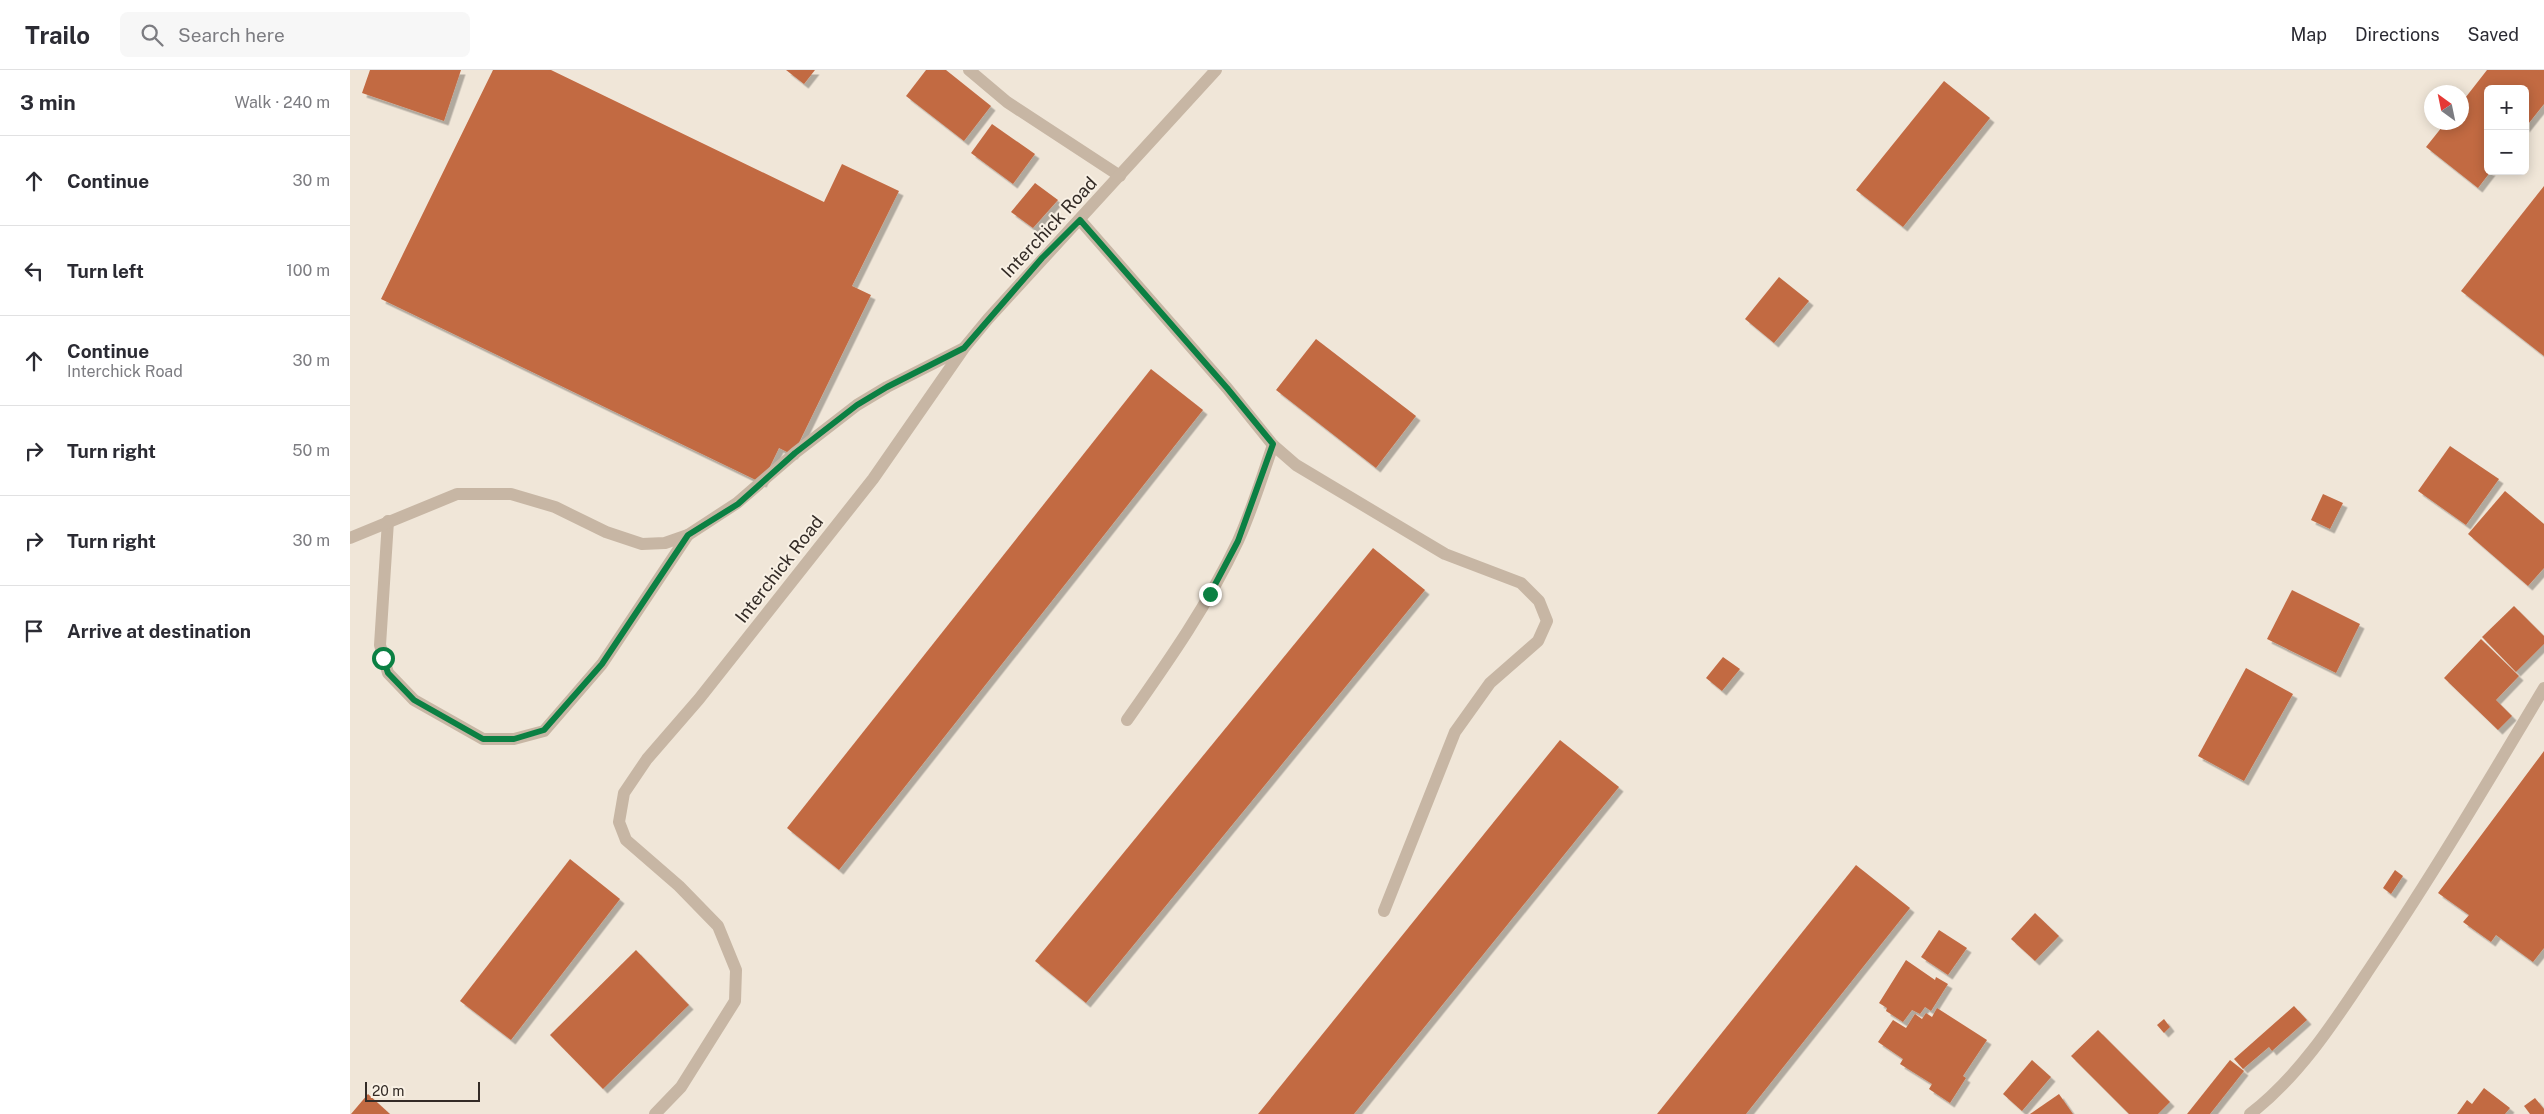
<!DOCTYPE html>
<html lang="en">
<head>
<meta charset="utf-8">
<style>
	body { margin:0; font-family:"Public Sans",sans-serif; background:#f7f7f7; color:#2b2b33 }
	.controls { position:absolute; right:15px; top:15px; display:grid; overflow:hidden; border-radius:8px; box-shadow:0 2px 12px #0003 }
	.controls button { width:45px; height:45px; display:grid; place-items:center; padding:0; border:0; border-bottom:1px solid #e1e1e2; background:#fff; color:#2b2b33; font:25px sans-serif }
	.compass { position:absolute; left:2074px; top:15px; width:45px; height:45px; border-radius:50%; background:#fff; box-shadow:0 2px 12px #0003; rotate:327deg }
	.scale { position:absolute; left:15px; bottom:12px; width:115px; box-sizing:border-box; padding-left:5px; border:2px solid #332b26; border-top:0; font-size:14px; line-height:18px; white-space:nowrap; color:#332b26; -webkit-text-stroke:4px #f8f0e4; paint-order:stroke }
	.stop { position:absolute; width:15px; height:15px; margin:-11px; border:4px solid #0b8043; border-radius:50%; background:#fff }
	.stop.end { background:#0b8043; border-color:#fff; box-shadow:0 1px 5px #0008 }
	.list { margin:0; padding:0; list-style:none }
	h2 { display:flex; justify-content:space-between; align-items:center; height:65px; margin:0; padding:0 20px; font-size:21px }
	h2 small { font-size:16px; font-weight:400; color:#7c7c81 }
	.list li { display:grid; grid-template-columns:32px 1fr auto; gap:15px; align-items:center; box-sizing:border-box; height:90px; padding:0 20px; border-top:1px solid #e1e1e2 }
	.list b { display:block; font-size:19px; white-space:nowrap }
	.list p { margin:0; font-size:16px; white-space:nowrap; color:#7c7c81 }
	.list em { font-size:16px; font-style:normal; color:#7c7c81 }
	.icon { flex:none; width:28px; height:28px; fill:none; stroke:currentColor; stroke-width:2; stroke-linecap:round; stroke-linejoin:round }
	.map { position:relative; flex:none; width:2194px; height:1044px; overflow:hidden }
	header { display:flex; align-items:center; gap:30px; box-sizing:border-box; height:70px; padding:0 25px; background:#fff; border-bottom:1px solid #e1e1e2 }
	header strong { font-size:24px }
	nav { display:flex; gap:28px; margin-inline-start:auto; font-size:18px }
	.search { width:350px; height:45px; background:#f7f7f7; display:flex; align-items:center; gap:12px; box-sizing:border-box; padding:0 18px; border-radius:8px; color:#7c7c81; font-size:19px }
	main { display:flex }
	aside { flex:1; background:#fff }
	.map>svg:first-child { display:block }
	.building { fill:#c26a43; filter:url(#shadow) }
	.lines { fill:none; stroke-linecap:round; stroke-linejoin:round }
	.minor { stroke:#c7b6a4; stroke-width:12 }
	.route { stroke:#0b8043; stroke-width:6 }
	.labels { text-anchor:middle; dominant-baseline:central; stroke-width:4; stroke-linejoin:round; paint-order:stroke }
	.street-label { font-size:18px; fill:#332b26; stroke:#f8f0e4 }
</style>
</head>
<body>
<header>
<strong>Trailo</strong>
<div class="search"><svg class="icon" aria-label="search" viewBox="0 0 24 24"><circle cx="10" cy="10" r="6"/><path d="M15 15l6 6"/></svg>Search here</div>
<nav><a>Map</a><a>Directions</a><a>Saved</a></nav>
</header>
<main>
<aside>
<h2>3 min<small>Walk · 240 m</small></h2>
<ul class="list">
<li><svg class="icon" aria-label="ahead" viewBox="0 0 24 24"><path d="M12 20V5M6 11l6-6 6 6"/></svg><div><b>Continue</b></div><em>30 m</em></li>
<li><svg class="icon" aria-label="left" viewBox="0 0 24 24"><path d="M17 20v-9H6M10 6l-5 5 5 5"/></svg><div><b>Turn left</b></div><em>100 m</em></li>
<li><svg class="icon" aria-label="ahead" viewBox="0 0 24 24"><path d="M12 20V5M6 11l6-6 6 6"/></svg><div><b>Continue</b><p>Interchick Road</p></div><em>30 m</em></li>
<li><svg class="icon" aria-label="right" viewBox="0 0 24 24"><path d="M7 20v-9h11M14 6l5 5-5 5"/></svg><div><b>Turn right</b></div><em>50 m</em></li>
<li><svg class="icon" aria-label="right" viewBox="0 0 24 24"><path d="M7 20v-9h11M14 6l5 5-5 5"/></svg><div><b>Turn right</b></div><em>30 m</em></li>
<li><svg class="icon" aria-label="arrive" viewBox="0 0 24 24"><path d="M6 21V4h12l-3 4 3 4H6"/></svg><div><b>Arrive at destination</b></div></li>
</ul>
</aside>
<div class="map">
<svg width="2194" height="1044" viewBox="0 0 2194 1044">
	<defs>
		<filter id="shadow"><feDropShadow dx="4.5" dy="4.5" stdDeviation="0" flood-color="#0004"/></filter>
	</defs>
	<rect width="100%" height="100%" fill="#f0e6d8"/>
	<g class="building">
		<polygon points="20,0 111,0 94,51 12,23"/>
		<polygon points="143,0 201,0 474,132 492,94 549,121 502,216 521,225 443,385 429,378 412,413 31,229"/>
		<polygon points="436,0 465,0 454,14"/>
		<polygon points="576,0 596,0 641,36 614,71 556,26"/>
		<polygon points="2137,0 2194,0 2194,34 2175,58 2175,19 2138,19 2138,101 2141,101 2128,118 2076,77 2096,52 2112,52 2112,32"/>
		<polygon points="1594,11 1640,48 1553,157 1506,120"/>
		<polygon points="642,54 685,84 663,114 621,83"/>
		<polygon points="685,113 708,130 683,158 661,142"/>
		<polygon points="2194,116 2194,286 2111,221"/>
		<polygon points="1429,207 1459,231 1424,273 1395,249"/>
		<polygon points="966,269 1066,346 1026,398 926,320"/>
		<polygon points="801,299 853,340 489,800 437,758"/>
		<polygon points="2100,376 2149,409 2116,455 2068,421"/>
		<polygon points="2155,421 2194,454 2194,498 2178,516 2118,464"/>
		<polygon points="1973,424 1993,433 1980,459 1961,450"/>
		<polygon points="1023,478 1075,520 736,933 685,891"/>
		<polygon points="1942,520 2010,554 1986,603 1917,569"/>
		<polygon points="2164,536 2194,566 2194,574 2166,602 2132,567"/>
		<polygon points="2131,569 2169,606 2146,630 2162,646 2148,660 2094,608"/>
		<polygon points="1373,587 1390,599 1372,621 1356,608"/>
		<polygon points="1896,598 1943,624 1894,711 1848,686"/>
		<polygon points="1210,670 1269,717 1004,1044 908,1044"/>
		<polygon points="2194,681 2194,878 2183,892 2146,865 2141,872 2113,852 2119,845 2088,823"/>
		<polygon points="220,789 270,829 161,970 110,931"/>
		<polygon points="1506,795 1560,838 1396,1044 1307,1044"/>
		<polygon points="2045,800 2053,806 2041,824 2033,818"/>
		<polygon points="1685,843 1709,866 1685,891 1661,869"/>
		<polygon points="1589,860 1617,878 1598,905 1571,887"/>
		<polygon points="286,880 339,935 253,1019 200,965"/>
		<polygon points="1556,890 1585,910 1586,907 1598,914 1581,941 1575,937 1570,944 1562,940 1553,952 1536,941 1537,938 1529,933"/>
		<polygon points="1944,936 1957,950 1922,981 1919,977 1893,999 1884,989"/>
		<polygon points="1587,938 1637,970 1613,1006 1616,1008 1600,1033 1579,1019 1582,1014 1550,994 1553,989 1528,972 1543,950 1556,958 1565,944 1572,949 1576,943 1582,947"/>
		<polygon points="1814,949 1820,957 1814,963 1807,955"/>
		<polygon points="1748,960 1820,1032 1808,1044 1779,1044 1721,986"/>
		<polygon points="1682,990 1701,1007 1672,1041 1653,1024"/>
		<polygon points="1880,990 1894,1001 1860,1044 1837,1044"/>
		<polygon points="2134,1018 2160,1038 2155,1044 2107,1044 2117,1030 2122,1034"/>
		<polygon points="18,1024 40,1044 1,1044"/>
		<polygon points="1709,1024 1723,1044 1680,1044"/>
		<polygon points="2185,1028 2194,1039 2194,1044 2180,1044 2174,1036"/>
	</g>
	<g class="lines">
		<g class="minor">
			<polyline points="619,0 657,32 770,106"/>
			<polyline points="730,150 877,318 923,375 946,395 1095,484 1171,513 1189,531 1197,551 1188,571 1140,613 1105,662 1034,841"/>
			<polyline points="38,451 30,575 38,603 64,630 133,669 164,669 194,661 252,594 338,465"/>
			<polyline points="0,468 107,424 161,424 205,437 256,462 292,474 315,473 338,465 387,433 445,383 507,335 537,317 612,279"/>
			<path d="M777 650C817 593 858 535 888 471 902 440 912 407 923 375"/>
			<polyline points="305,1044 331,1017 385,931 386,900 368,856 329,816 276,770 269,752 274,723 297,689 349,629 523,409 614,278 638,249 866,0"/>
			<path d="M1900 1044C1952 1004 1988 946 2024 892 2084 803 2139 710 2194 618"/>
		</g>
	</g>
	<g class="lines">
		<polyline class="route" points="33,588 38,603 64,630 133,669 164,669 194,660 252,594 338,465 388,434 445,383 507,335 537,317 614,278 692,188 730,150 877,318 923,374 888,471 860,524"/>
	</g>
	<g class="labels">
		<g class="street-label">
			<text transform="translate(699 157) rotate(-47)">Interchick Road</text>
			<text transform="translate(429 499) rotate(-52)">Interchick Road</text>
		</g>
	</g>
</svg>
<div class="controls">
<button>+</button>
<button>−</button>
</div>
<svg class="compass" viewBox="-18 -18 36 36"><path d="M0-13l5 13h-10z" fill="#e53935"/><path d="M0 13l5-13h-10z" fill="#7c7c81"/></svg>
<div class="scale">20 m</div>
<div class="stop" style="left:33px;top:588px"></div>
<div class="stop end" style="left:860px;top:524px"></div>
</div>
</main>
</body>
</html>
